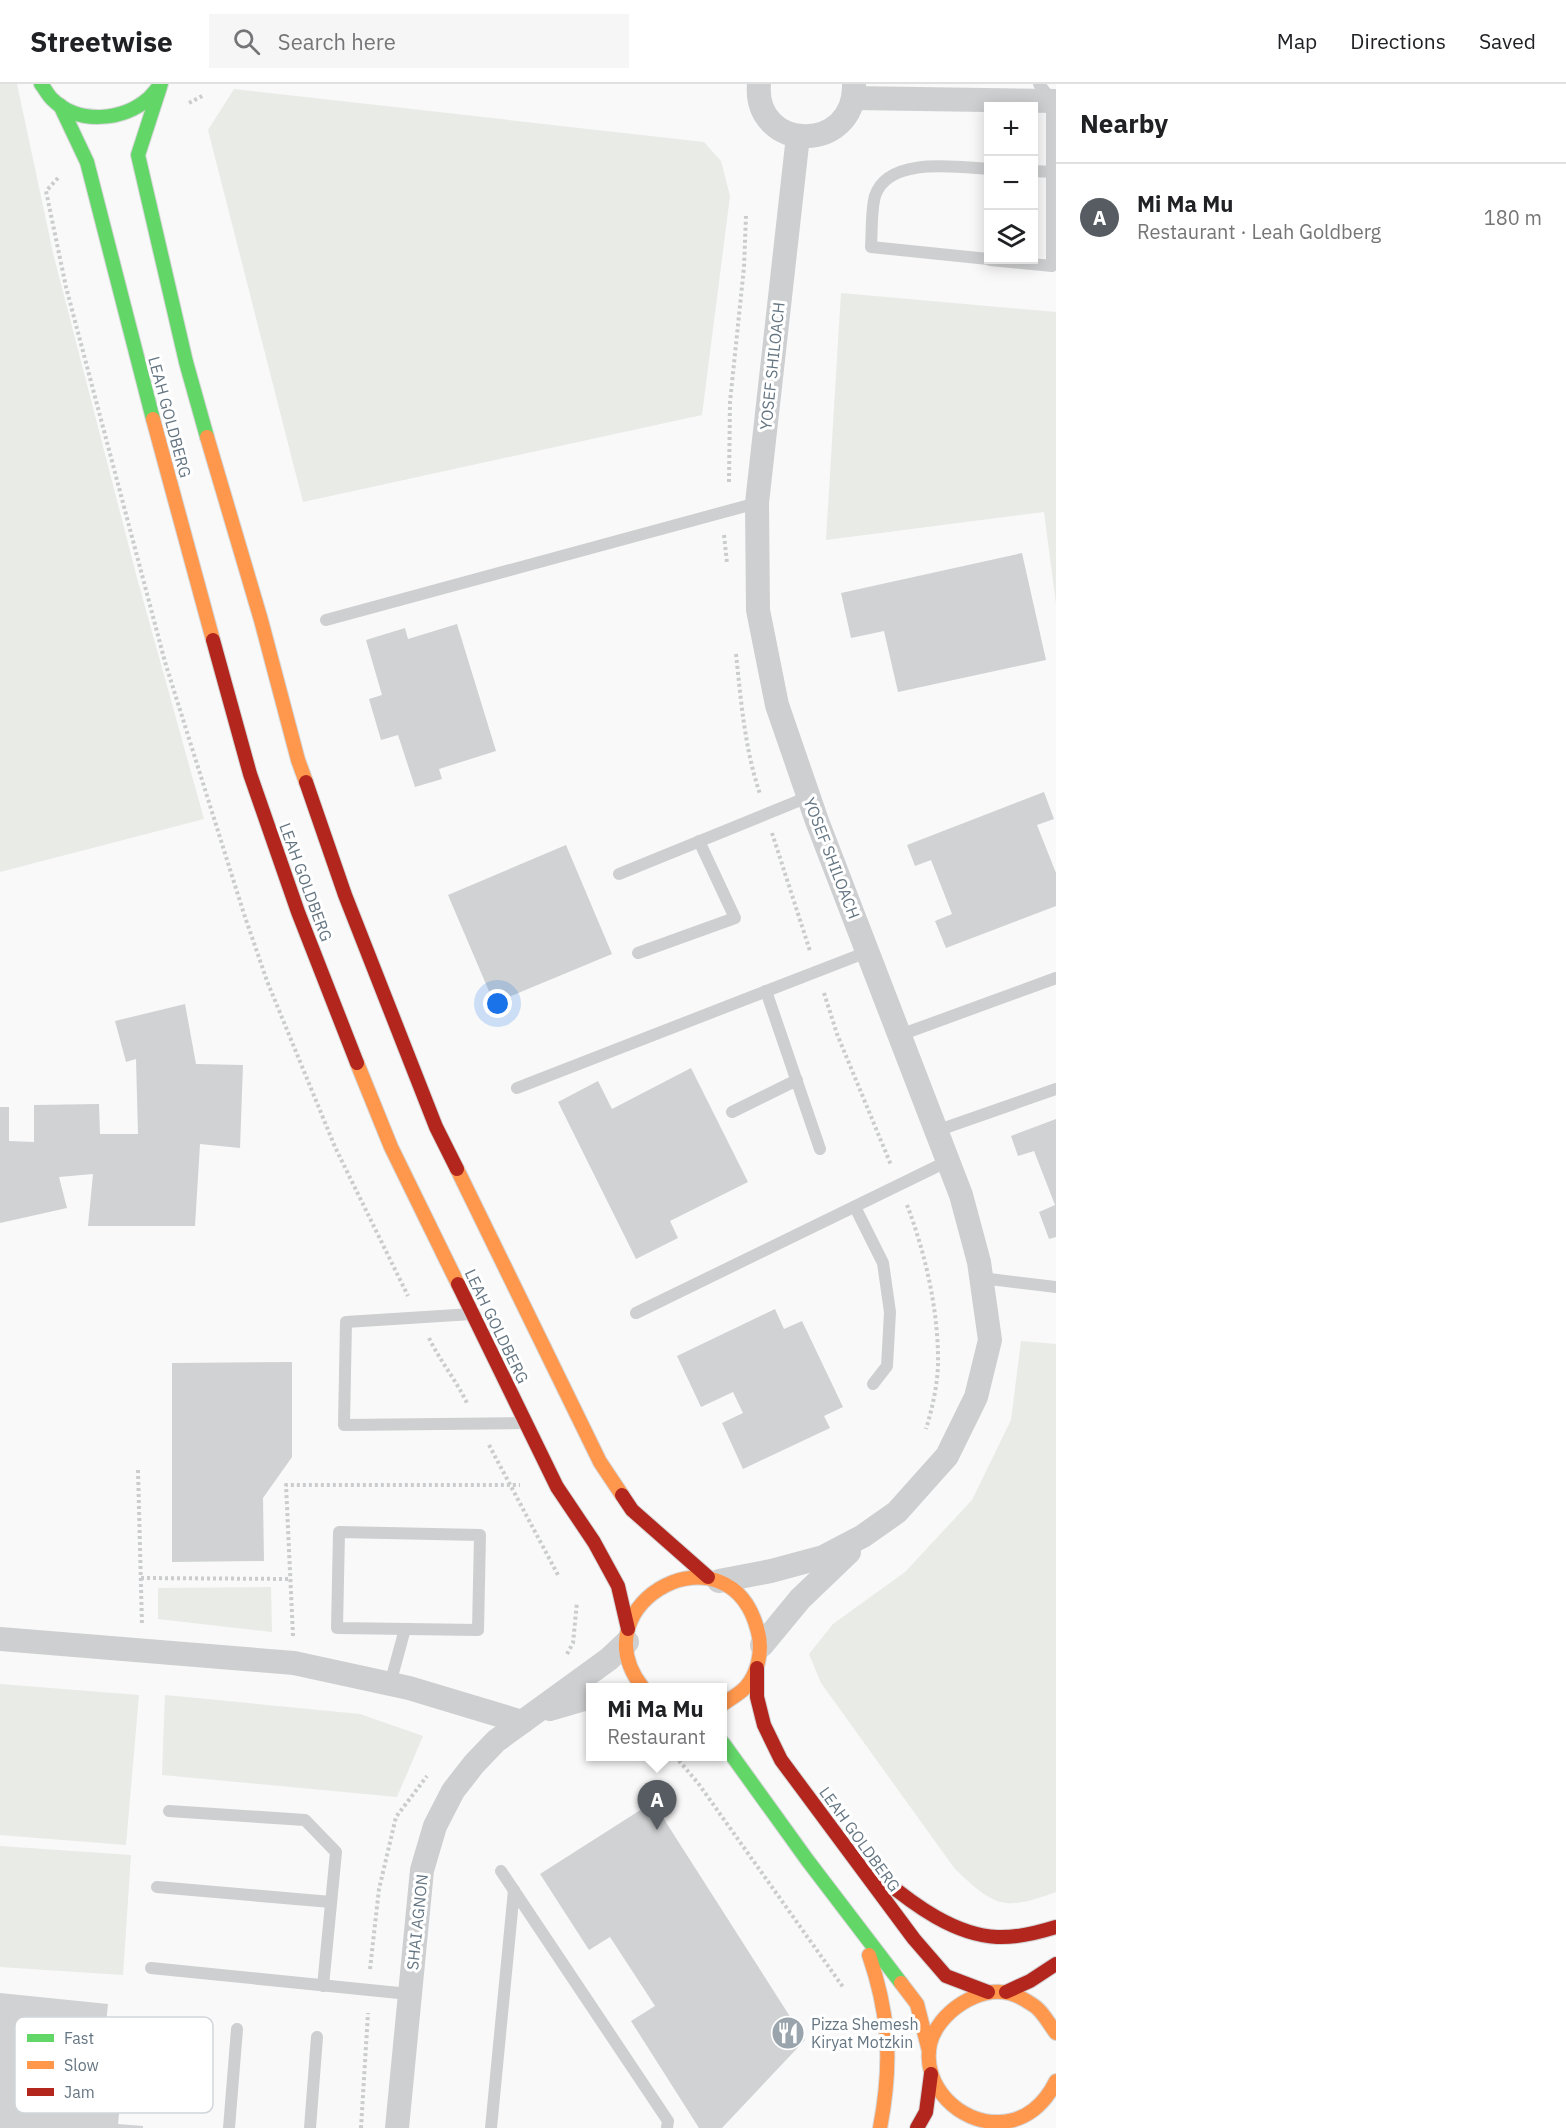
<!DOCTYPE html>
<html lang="en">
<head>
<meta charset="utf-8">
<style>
	body { margin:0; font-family:"IBM Plex Sans",sans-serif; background:#f6f6f6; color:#202124 }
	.controls { position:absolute; right:18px; top:18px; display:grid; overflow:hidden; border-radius:0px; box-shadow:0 3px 15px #0003 }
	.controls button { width:54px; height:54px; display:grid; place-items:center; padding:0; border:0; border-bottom:2px solid #e0e0e0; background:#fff; color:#202124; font:30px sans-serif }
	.you { position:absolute; left:498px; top:920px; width:21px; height:21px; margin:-15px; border:4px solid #fff; border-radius:50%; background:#1a73e8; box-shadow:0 0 0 9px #1a73e833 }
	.badge { display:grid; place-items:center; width:39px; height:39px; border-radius:50%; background:#565c61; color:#fff; font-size:20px; font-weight:700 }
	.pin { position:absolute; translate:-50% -50px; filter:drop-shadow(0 2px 3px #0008) }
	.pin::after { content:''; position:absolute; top:32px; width:21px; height:18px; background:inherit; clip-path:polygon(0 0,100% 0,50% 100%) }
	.popup { position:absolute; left:586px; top:1599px; width:141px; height:78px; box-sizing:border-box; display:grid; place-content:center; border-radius:0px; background:#fff; filter:drop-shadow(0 2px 4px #0005); font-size:20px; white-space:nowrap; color:#757577 }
	.popup b { font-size:22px; color:#202124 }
	.popup::after { content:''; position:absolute; left:50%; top:100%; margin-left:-12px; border:12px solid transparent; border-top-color:#fff }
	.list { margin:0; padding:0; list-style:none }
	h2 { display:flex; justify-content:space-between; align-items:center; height:78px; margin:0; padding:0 24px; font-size:26px }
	h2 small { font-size:20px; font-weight:400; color:#757577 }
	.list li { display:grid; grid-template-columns:39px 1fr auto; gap:18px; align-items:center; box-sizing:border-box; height:108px; padding:0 24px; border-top:2px solid #e0e0e0 }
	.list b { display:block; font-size:22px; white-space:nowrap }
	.list p { margin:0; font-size:20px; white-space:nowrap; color:#757577 }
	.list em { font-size:20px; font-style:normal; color:#757577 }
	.icon { flex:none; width:33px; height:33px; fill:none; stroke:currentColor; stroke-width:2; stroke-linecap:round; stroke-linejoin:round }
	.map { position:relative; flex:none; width:1056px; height:2044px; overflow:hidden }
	header { display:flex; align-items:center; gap:36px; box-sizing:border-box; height:84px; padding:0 30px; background:#fff; border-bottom:2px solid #e0e0e0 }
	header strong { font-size:28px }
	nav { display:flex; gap:33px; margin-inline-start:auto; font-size:21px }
	.search { width:420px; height:54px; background:#f6f6f6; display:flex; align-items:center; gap:15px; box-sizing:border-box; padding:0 21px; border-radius:0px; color:#757577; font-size:22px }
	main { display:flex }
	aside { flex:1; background:#fff }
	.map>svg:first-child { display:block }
	.green { fill:#e8ebe6 }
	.building { fill:#d0d2d3 }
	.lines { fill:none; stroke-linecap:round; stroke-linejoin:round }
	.fast-casing { stroke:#d5d6d7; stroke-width:16 }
	.slow-casing { stroke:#d5d6d7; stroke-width:16 }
	.jam-casing { stroke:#d5d6d7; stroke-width:16 }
	.path { stroke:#cbcccd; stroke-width:4; stroke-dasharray:3 3; stroke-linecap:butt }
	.lane { stroke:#cecfd0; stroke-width:12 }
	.street { stroke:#cecfd0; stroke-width:24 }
	.fast { stroke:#63d668; stroke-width:14 }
	.slow { stroke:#ff974d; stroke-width:14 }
	.jam { stroke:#b3261e; stroke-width:14 }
	.labels { text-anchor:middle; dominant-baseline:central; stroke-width:6; stroke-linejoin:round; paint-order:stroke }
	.street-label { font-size:16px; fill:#657683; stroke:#fff }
	.poi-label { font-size:16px; fill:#657683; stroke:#fff; text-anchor:start }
	.key { fill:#fff; stroke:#d1d6da; stroke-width:1.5 }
	.key-label { font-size:16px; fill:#657683 }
</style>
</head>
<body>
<header>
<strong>Streetwise</strong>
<div class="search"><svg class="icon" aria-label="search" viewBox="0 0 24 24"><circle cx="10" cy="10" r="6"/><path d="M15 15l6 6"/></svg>Search here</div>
<nav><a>Map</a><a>Directions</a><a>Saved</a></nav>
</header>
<main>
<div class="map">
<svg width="1056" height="2044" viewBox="0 0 1056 2044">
	<rect width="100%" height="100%" fill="#f9f9f9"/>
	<g class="green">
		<polygon points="0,0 17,0 53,169 137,494 204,735 0,788"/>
		<polygon points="234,5 704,58 721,77 730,112 702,331 303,418 208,46"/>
		<polygon points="841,209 1056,228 1056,520 1044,428 826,456"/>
		<path d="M1021 1257 1056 1260V1808C1003 1828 994 1822 955 1785L821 1599 809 1570 833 1540 905 1488 972 1416 1011 1336Z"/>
		<polygon points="271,1503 272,1548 158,1535 158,1504"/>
		<polygon points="0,1600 139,1611 126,1761 0,1751"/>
		<polygon points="165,1611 360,1630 423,1652 397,1713 162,1691"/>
		<polygon points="0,1762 131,1771 123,1891 0,1883"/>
	</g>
	<g class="building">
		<polygon points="1022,469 1046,576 898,608 884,547 851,554 841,509"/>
		<polygon points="457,540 496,667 439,685 442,695 415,703 398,651 381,656 369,615 382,611 366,556 405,544 408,555"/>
		<polygon points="1044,708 1054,735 1037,741 1056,789 1056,822 946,864 935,837 952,830 931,776 915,782 907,761"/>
		<polygon points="566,761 612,870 494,919 448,811"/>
		<polygon points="185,920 196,980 243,981 240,1064 200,1060 195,1142 88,1142 93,1090 59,1093 67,1124 0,1139 0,1023 9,1023 9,1057 34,1058 34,1021 99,1020 100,1050 138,1050 136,975 126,978 115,937"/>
		<polygon points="691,984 748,1098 670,1137 678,1154 636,1175 558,1018 598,997 612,1025"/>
		<polygon points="1056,1035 1056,1153 1049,1155 1039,1128 1055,1121 1034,1067 1018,1072 1011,1052"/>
		<polygon points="775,1225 784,1245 802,1237 843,1323 824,1332 830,1344 743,1385 722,1339 743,1329 733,1308 701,1323 677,1272"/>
		<polygon points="292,1278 292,1373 263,1414 264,1477 172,1478 172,1279"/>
		<polygon points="653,1718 805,1956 722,2044 699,2044 631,1937 655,1922 610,1853 589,1866 540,1790"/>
		<polygon points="0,1909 108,1920 105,1949 127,1951 118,2040 143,2042 143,2044 0,2044"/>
	</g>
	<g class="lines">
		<defs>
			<g id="fast">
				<path d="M41 0C45 5 48 11 52 15 78 41 123 37 149 14 153 10 157 5 161 0"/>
				<polyline points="160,3 138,71 186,278 207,353"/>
				<polyline points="60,21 87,78 153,335"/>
				<polyline points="723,1659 808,1777 901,1899"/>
			</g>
			<g id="slow">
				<polyline points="153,335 213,556"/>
				<polyline points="207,353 261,536 298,676 306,698"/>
				<polyline points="357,979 391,1063 458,1200"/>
				<polyline points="457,1085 600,1378 622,1411"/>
				<path d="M643 1604C575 1518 731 1436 758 1548 763 1566 758 1590 745 1604 739 1610 730 1615 723 1620"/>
				<path d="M869 1871C890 1932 892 1981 880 2044"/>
				<polyline points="901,1899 917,1920 929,1967"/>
				<path d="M1056 1949C1049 1940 1042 1926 1033 1921 1027 1917 1019 1912 1012 1910 981 1899 937 1929 930 1960 921 2002 960 2040 1000 2038 1026 2037 1045 2020 1056 1997"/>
			</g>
			<g id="jam">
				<polyline points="213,556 250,690 298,828 357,979"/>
				<polyline points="306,698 345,811 436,1043 457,1085"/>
				<polyline points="458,1200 557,1403 594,1458 618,1502 628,1545"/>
				<polyline points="622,1411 632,1426 708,1493"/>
				<polyline points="757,1584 757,1613 764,1641 781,1676 914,1855 946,1892 988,1908"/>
				<path d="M883 1795C914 1821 955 1851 997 1853 1017 1854 1037 1849 1056 1843"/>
				<polyline points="1006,1908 1030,1897 1056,1880"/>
				<polyline points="917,2044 926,2028 931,1990"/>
			</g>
		</defs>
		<use href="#fast" class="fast-casing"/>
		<use href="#slow" class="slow-casing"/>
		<use href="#jam" class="jam-casing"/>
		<g class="path">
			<polyline points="189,19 204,11"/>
			<polyline points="58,94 46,107 66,203 165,578 244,830 267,897 335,1063 408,1212"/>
			<polyline points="729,398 730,318 744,183 746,132"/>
			<polyline points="724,451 727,479"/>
			<path d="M736 570C741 617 745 666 760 710"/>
			<polyline points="772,749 810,867"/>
			<polyline points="824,909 837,950 891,1081"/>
			<path d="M907 1121C926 1171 939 1229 938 1282 937 1304 932 1325 926 1345"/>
			<path d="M429 1254C440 1277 456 1296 467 1319"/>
			<polyline points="489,1361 558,1491"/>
			<polyline points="138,1386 142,1541"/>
			<polyline points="141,1494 290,1495"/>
			<polyline points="293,1552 286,1401 520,1401"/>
			<polyline points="567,1570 573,1559 577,1518"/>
			<polyline points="675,1672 698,1699 843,1903"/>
			<polyline points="370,1885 379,1805 396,1733 427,1692"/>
			<polyline points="361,2044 368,1929"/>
		</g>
		<g class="lane">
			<path d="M988 85C957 83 888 72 875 112 871 126 872 149 871 163L988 175"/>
			<polyline points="1034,87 1052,88"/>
			<polyline points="990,176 1052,182 1052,17 1039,0"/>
			<polyline points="326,536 757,419"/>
			<polyline points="619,790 808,713"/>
			<polyline points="638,869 735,834 699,757"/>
			<polyline points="766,907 820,1065"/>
			<polyline points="900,951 1056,894"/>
			<polyline points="517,1004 867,868"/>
			<polyline points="732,1028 797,996"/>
			<polyline points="936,1047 1056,1005"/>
			<polyline points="855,1123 883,1179 890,1228 887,1282 873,1300"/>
			<polyline points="981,1194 1056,1203"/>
			<polyline points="636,1229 948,1077"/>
			<polyline points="472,1230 346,1238 344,1341 524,1339"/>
			<polygon points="339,1448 480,1451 478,1546 337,1544"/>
			<polyline points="390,1600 405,1545"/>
			<polyline points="169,1727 305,1736 336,1768 323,1902"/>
			<polyline points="501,1787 668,2037 667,2044"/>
			<polyline points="157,1803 331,1818"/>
			<polyline points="151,1884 409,1910"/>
			<polyline points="229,2044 237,1945"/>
			<polyline points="310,2044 317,1953"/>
			<polyline points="491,2044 514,1806"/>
		</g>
		<g class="street">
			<path d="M759 0C753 68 856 71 854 0"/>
			<polyline points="853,14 1056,17"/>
			<polyline points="719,1497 771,1487 823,1473 863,1452 897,1428 947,1372 976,1313 990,1256 979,1178 961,1111 817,737 777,621 758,526 757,419 798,52"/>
			<polyline points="0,1555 294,1579 409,1604 522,1638"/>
			<polyline points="762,1561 800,1515 849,1468"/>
			<polyline points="550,1625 591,1613"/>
			<polyline points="397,2044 422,1786 435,1742 453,1707 474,1680 496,1657 609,1575 627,1558"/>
		</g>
		<use href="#fast" class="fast"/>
		<use href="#slow" class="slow"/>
		<use href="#jam" class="jam"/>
	</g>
	<defs>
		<symbol id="restaurant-disc" viewBox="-11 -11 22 22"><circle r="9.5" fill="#99a4ac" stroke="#fff"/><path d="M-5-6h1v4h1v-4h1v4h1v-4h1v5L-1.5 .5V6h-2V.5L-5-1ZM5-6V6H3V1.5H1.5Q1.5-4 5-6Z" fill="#fff"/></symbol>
	</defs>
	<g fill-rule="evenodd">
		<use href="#restaurant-disc" x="769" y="1930" width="38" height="38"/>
	</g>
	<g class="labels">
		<g class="street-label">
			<text transform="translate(772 282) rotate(-84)">YOSEF SHILOACH</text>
			<text transform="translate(170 333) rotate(75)">LEAH GOLDBERG</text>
			<text transform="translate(832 774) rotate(69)">YOSEF SHILOACH</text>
			<text transform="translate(306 798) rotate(70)">LEAH GOLDBERG</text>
			<text transform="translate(497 1242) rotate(64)">LEAH GOLDBERG</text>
			<text transform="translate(860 1755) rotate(54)">LEAH GOLDBERG</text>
			<text transform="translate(417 1838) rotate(-84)">SHAI AGNON</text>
		</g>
		<g class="poi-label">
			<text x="811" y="1940">Pizza Shemesh<tspan x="811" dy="18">Kiryat Motzkin</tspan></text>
		</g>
	</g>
	<rect x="15" y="1933" width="198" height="96" rx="9" class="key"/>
	<rect x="27" y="1950" width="27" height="8" fill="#63d668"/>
	<rect x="27" y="1977" width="27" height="8" fill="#ff974d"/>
	<rect x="27" y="2004" width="27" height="8" fill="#b3261e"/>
	<g class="key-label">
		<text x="64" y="1960">Fast</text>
		<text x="64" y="1987">Slow</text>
		<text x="64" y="2014">Jam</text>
	</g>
</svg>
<div class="controls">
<button>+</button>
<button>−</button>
<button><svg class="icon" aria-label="layers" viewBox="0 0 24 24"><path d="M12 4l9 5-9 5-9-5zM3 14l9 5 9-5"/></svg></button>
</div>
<div class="you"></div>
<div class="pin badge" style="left:657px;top:1746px">A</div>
<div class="popup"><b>Mi Ma Mu</b>Restaurant</div>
</div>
<aside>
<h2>Nearby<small></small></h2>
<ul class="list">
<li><span class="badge">A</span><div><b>Mi Ma Mu</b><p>Restaurant · Leah Goldberg</p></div><em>180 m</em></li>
</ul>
</aside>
</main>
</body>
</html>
